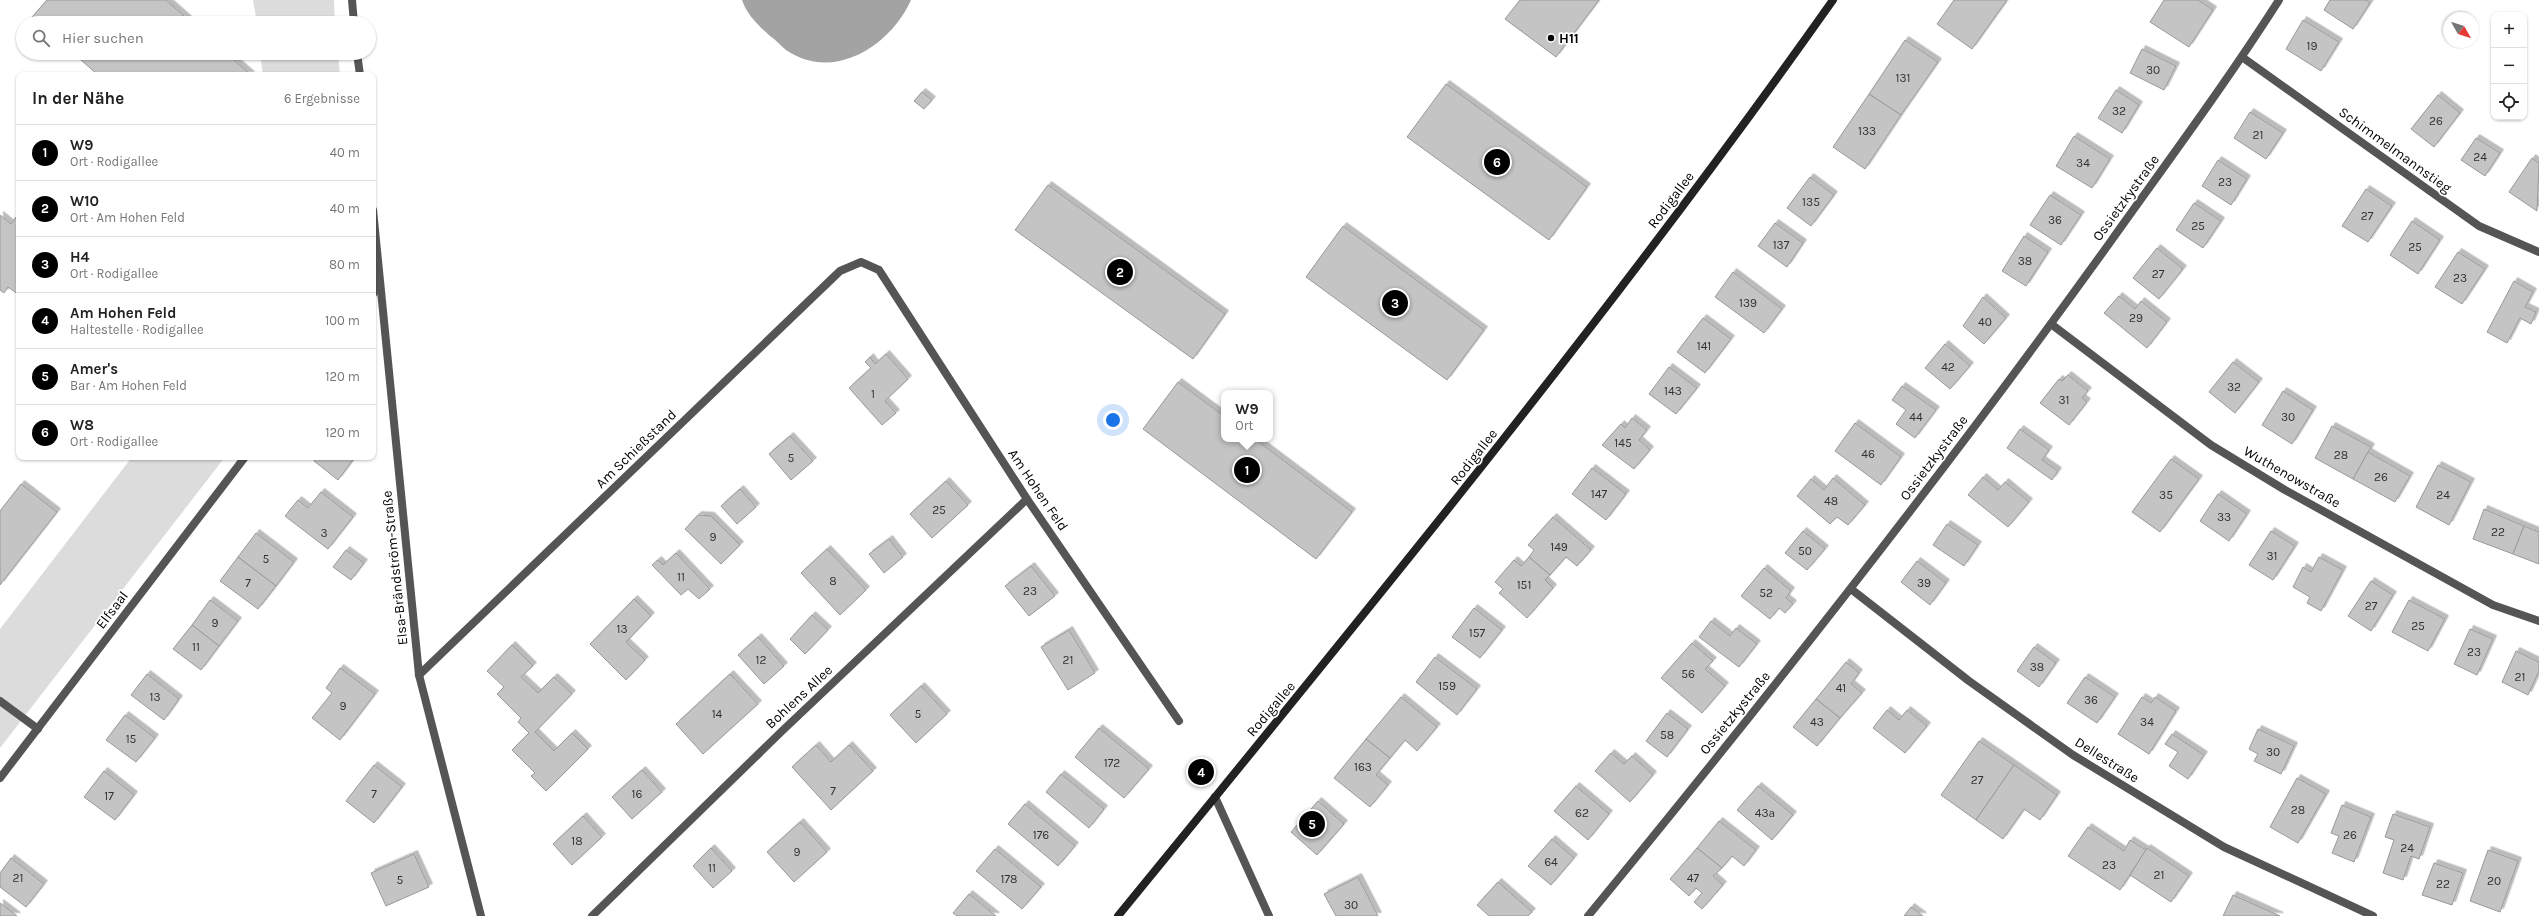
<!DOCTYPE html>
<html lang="de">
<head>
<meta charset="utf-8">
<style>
	body { margin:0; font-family:Karla,sans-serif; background:#f6f6f6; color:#222 }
	.controls { position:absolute; right:12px; top:12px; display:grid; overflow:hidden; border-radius:8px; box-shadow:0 1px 3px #0004 }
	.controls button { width:36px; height:36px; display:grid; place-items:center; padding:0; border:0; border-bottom:1px solid #e0e0e0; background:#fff; color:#222; font:20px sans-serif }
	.compass { position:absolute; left:2443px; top:12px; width:36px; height:36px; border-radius:50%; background:#fff; box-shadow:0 1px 3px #0004; rotate:129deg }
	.you { position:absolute; left:1113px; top:420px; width:14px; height:14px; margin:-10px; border:3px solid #fff; border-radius:50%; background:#1a73e8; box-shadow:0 0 0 6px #1a73e833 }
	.badge { display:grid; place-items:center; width:26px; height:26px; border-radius:50%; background:#000; color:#fff; font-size:13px; font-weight:700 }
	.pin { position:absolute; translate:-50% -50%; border:2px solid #fff; box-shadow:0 1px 4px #0006 }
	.popup { position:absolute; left:1221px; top:390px; width:52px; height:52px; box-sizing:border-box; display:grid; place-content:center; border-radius:8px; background:#fff; filter:drop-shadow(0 1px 3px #0005); font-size:13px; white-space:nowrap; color:#767676 }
	.popup b { font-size:15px; color:#222 }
	.popup::after { content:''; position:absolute; left:50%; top:100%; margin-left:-8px; border:8px solid transparent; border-top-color:#fff }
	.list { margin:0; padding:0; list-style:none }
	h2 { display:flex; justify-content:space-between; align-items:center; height:52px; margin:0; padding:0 16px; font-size:17px }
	h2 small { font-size:13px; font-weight:400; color:#767676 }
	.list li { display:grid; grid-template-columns:26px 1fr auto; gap:12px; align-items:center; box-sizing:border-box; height:56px; padding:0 16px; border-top:1px solid #e0e0e0 }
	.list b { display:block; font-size:15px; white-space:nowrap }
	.list p { margin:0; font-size:13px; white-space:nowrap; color:#767676 }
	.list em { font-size:13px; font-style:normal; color:#767676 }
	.icon { flex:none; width:22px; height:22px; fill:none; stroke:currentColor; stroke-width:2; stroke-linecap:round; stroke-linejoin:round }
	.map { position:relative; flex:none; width:2539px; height:916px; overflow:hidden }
	.search { position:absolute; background:#fff; box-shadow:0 1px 3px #0004; left:16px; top:16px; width:360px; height:44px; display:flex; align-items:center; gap:10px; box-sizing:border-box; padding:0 14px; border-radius:22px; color:#767676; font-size:15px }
	.panel { position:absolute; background:#fff; box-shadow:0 1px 3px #0004; left:16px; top:72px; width:360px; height:388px; border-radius:8px }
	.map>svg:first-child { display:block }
	.green { fill:#dcdcdc }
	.water { fill:#a3a3a3 }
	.building { fill:#c4c4c4; stroke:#999; filter:url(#shadow) }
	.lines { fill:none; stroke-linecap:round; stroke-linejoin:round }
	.street { stroke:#555; stroke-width:8 }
	.secondary { stroke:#222; stroke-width:8 }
	.poi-dot { fill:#000; stroke:#fff; stroke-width:1.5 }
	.labels { text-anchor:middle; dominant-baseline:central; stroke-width:3.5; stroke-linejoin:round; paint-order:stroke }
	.number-label { font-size:12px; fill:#313131 }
	.poi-label { font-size:14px; font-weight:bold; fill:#000; stroke:#fff; text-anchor:start }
	.street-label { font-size:14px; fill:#000; stroke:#fff }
</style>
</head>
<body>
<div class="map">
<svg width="2539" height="916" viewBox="0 0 2539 916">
	<defs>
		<filter id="shadow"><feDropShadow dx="3.5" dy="-3.5" stdDeviation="0" flood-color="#0004"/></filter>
	</defs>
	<rect width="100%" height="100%" fill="#fff"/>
	<g class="green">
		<polygon points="253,0 334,0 335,23 257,23"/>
		<polygon points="260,53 338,53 340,75 263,75"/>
		<polygon points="132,457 225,457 0,748 0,629"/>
	</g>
	<path class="water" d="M742 0H911C891 45 834 83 786 50 781 46 776 40 770 36 759 26 747 15 742 0Z"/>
	<g class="building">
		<polygon points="47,0 166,0 192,23 39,23 32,17"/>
		<polygon points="1520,0 1599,0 1556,57 1505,19"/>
		<polygon points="1954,0 2007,0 1972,49 1937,24"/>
		<polygon points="2164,0 2198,0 2213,10 2189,47 2150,22"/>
		<polygon points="2330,0 2366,0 2370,3 2353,29 2324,10"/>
		<polygon points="2303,20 2339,42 2321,71 2286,49"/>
		<polygon points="1905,40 1938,62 1901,115 1869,94"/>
		<polygon points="2142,49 2176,66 2164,90 2130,73"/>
		<polygon points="73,53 226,53 251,75 98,75"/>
		<polygon points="1446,84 1587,187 1549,240 1407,137"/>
		<polygon points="2116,90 2139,105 2122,133 2098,118"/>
		<polygon points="922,92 932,100 924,109 914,101"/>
		<polygon points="1869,94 1901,115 1865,169 1833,147"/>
		<polygon points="2438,95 2460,113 2434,147 2411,129"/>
		<polygon points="2250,112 2283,133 2266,159 2234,138"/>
		<polygon points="2074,136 2110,159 2092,188 2056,166"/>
		<polygon points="2476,138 2500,153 2485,176 2461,160"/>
		<polygon points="2532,158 2539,163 2537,211 2509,192"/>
		<polygon points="2218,160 2247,179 2231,205 2202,186"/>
		<polygon points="1810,177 1834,195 1811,226 1787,208"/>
		<polygon points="1048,185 1225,314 1193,359 1015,230"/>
		<polygon points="2366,189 2392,206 2368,242 2342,226"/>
		<polygon points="2050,195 2081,215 2061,245 2030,225"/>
		<polygon points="2194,203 2221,221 2203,248 2176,230"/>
		<polygon points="0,215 11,224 16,217 19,219 19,295 8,287 4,293 0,290"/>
		<polygon points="2412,221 2440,240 2418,274 2390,255"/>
		<polygon points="1775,223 1803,243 1787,267 1758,246"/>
		<polygon points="1343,226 1484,330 1447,380 1306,277"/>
		<polygon points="2024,236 2048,252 2026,286 2002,271"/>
		<polygon points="2157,248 2183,269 2159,299 2133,278"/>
		<polygon points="2458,252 2485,269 2462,304 2435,287"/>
		<polygon points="1733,272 1782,309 1764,333 1715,297"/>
		<polygon points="2514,281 2533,292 2525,307 2536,312 2531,324 2520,318 2507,343 2487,332"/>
		<polygon points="2119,296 2135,309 2141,301 2167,322 2147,348 2104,313"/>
		<polygon points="1983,297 2006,318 1984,344 1963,326"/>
		<polygon points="1703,318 1731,339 1705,373 1677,352"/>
		<polygon points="1945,344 1970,366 1950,389 1925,368"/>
		<polygon points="886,354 908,379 885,401 896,413 882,425 849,388 871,368 865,362 870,357 875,364"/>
		<polygon points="2233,362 2259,382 2235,413 2209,392"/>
		<polygon points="1669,367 1697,388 1676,414 1649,394"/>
		<polygon points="2068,375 2088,391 2082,398 2087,402 2069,425 2040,403 2059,379 2062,381"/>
		<polygon points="1178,382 1224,416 1224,439 1255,439 1352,512 1316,559 1143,429"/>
		<polygon points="1902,386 1936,410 1915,438 1896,424 1906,410 1892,400"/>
		<polygon points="2283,391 2313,410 2292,444 2262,425"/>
		<polygon points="1632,418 1647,430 1639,440 1650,450 1634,469 1602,445 1621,424 1625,428"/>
		<polygon points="1855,423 1901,457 1881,485 1835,451"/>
		<polygon points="2332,426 2371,447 2353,479 2315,458"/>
		<polygon points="2020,429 2049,450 2042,460 2058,471 2052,480 2007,448"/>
		<polygon points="790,436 813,461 791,480 769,454"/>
		<polygon points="2368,452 2410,476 2395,502 2353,479"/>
		<polygon points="317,457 355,457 338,480 314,461"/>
		<polygon points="2171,459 2199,479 2160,532 2132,512"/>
		<polygon points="2438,465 2471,482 2449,525 2416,507"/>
		<polygon points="1592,468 1626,494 1606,520 1572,494"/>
		<polygon points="1983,477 1998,490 2005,482 2029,502 2008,527 1968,495"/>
		<polygon points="1833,478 1865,505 1848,525 1837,517 1830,524 1797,496 1811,479 1824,490"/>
		<polygon points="946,481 968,505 932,538 910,514"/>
		<polygon points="21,484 57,512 0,585 0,511"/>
		<polygon points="740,489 756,507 737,524 721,506"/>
		<polygon points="321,492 353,517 328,549 285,516 298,500 308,508"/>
		<polygon points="2218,494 2247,514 2229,541 2200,521"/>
		<polygon points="2484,509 2524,526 2513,554 2473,539"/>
		<polygon points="698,515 711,516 740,545 721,564 685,529"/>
		<polygon points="1553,517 1591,550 1577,566 1566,557 1550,575 1529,557 1534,550 1528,545"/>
		<polygon points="1947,524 1978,545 1964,566 1933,545"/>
		<polygon points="2524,526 2539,532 2539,564 2513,554"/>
		<polygon points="1803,531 1825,549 1807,570 1785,553"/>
		<polygon points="2271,531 2295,546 2273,580 2249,565"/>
		<polygon points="256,533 294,562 276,586 238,557"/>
		<polygon points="889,539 903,557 884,573 869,554"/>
		<polygon points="827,549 866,590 840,615 801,573"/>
		<polygon points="346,550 364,563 351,580 333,567"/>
		<polygon points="676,553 710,589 699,599 688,589 681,595 652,565 658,560 663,565"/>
		<polygon points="238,557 276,586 258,609 220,581"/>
		<polygon points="1529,557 1550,575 1545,580 1553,588 1527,618 1499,593 1503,589 1495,582 1514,560 1521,566"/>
		<polygon points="2319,557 2343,570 2321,611 2307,603 2310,597 2293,587 2303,567 2311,572"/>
		<polygon points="1917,561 1946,583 1930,605 1901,582"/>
		<polygon points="1031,566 1055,596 1029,616 1005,586"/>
		<polygon points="1764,568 1791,591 1786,598 1793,604 1785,613 1779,608 1770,619 1741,596"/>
		<polygon points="2371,581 2393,595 2371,631 2348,616"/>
		<polygon points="634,599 651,616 626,642 645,660 626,680 590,644"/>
		<polygon points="210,600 238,621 219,646 192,625"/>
		<polygon points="2409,600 2445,619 2428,651 2392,632"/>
		<polygon points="1474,608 1502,630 1480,658 1452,637"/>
		<polygon points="812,615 828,630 805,654 790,639"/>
		<polygon points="1711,621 1730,636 1736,628 1757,644 1739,667 1699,637"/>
		<polygon points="192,625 219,646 201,670 173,649"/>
		<polygon points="2470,629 2493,639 2477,675 2454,664"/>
		<polygon points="1069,630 1095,673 1068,690 1041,647"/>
		<polygon points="758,637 784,666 764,684 738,655"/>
		<polygon points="1692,643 1713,661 1705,669 1725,686 1702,713 1661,678"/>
		<polygon points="512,645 533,666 521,677 538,693 554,677 572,694 535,732 554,751 572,733 588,749 546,791 531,776 535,773 512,750 529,733 518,722 521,718 497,694 504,687 487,671"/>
		<polygon points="2034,647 2056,663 2039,687 2017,671"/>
		<polygon points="2516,651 2539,662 2539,671 2528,695 2502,682"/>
		<polygon points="1435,657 1477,689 1457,715 1416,682"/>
		<polygon points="1846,662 1859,673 1851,684 1862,693 1840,718 1816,699"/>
		<polygon points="340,668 375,694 340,740 312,718 332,693 326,688"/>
		<polygon points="147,674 179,699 164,720 131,695"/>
		<polygon points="730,674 758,704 703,754 676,724"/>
		<polygon points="2085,677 2115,697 2097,723 2067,703"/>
		<polygon points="921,686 947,714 916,743 890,715"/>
		<polygon points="1401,697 1437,727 1417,751 1405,740 1390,758 1366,739"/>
		<polygon points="2142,697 2151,703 2155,697 2176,711 2149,754 2118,734"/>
		<polygon points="1816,699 1840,718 1817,746 1793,727"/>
		<polygon points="1887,710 1899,720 1907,710 1927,726 1905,753 1873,728"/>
		<polygon points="1667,713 1688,729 1667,757 1646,741"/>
		<polygon points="125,715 155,738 136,762 106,740"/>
		<polygon points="1099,728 1149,769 1124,798 1075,757"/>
		<polygon points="2258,729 2294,746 2281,774 2254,761 2258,754 2249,749"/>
		<polygon points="2172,734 2204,755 2188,779 2169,766 2178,752 2165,744"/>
		<polygon points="1366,739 1390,758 1376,775 1388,785 1370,807 1334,778"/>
		<polygon points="1979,741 2014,765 1976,820 1941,795"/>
		<polygon points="816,745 831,762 849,745 873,771 831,810 792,767"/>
		<polygon points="1611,753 1624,764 1632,756 1653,775 1630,802 1595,771"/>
		<polygon points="374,765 402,787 374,823 346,801"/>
		<polygon points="2014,765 2057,795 2040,820 2024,809 2003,839 1976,820"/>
		<polygon points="642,770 662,792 632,819 612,797"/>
		<polygon points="104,771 134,795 115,820 84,797"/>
		<polygon points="1061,774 1104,809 1089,828 1046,792"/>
		<polygon points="2297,778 2326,794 2298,843 2270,827"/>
		<polygon points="1576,786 1609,814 1588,840 1554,811"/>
		<polygon points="1758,786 1793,815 1772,840 1737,810"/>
		<polygon points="1318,801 1344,824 1317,855 1291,832"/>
		<polygon points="1025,804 1075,846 1058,866 1008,824"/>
		<polygon points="2342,805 2371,817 2354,862 2332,853 2339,836 2331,833"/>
		<polygon points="2393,814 2430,827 2419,859 2411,856 2403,880 2383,873 2394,840 2385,837"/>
		<polygon points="583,816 602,837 572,865 553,844"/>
		<polygon points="1719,821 1756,850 1744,866 1732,856 1722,868 1697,848"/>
		<polygon points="800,822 827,852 794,882 767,852"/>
		<polygon points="2088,827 2124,851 2130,840 2146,850 2120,890 2068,856"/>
		<polygon points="1552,839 1574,858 1551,885 1528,866"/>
		<polygon points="711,848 732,871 713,888 693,866"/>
		<polygon points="1697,848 1722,868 1713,876 1723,885 1702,909 1694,902 1702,893 1696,888 1689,896 1670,879"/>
		<polygon points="2147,848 2189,876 2171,902 2130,875"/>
		<polygon points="995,849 1041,887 1022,909 976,871"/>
		<polygon points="2488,850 2518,861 2500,912 2470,901"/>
		<polygon points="414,854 429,887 386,906 371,873"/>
		<polygon points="11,858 44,884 26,907 0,887 0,873"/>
		<polygon points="2434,863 2463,873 2452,905 2422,895"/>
		<polygon points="1358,877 1378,916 1336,916 1324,894"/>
		<polygon points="1498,882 1532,912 1528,916 1489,916 1477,905"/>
		<polygon points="969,894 996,916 957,916 953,913"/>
		<polygon points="2233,895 2280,916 2223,916"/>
		<polygon points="0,903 17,916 0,916"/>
		<polygon points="1911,907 1923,916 1904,916"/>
	</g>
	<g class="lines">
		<g class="street">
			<polyline points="352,0 354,23"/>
			<polyline points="357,53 360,75"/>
			<polyline points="2242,57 2479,226 2539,252"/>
			<polyline points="373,210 419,675 481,916"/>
			<polyline points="373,294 380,284"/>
			<polyline points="2051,324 2211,445 2285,490 2493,605 2539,621"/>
			<polyline points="1851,589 1969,681 2073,755 2224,847 2373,916"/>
			<polyline points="419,675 840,271 861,262 879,270 1027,499 1179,721"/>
			<polyline points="0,701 38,729"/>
			<polyline points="0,778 245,457"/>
			<polyline points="1215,797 1269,916"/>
			<polyline points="592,916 781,732 1027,499"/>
			<path d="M1588 916C1769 696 1945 472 2111 241 2168 161 2226 83 2279 0"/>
		</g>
		<path class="secondary" d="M1118 916C1363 616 1609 317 1833 0"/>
	</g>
	<circle class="poi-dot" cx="1551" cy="38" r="4"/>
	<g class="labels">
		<g class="number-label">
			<text x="2312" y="46">19</text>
			<text x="2153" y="70">30</text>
			<text x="1903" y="78">131</text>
			<text x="2119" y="111">32</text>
			<text x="2436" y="121">26</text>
			<text x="1867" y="131">133</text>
			<text x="2258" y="135">21</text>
			<text x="2480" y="157">24</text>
			<text x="2083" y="163">34</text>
			<text x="2225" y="182">23</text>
			<text x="1811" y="202">135</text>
			<text x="2367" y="216">27</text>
			<text x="2055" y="220">36</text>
			<text x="2198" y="226">25</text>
			<text x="1781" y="245">137</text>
			<text x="2415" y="247">25</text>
			<text x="2025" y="261">38</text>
			<text x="2158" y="274">27</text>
			<text x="2460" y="278">23</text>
			<text x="1748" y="303">139</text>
			<text x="2136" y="318">29</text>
			<text x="1985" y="322">40</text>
			<text x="1704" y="346">141</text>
			<text x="1948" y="367">42</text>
			<text x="2234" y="387">32</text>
			<text x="1673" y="391">143</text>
			<text x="873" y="394">1</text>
			<text x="2064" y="400">31</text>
			<text x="1916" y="417">44</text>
			<text x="2288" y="417">30</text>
			<text x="1623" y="443">145</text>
			<text x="1868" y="454">46</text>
			<text x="2341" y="455">28</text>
			<text x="791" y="458">5</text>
			<text x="2381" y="477">26</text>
			<text x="1599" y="494">147</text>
			<text x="2166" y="495">35</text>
			<text x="2443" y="495">24</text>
			<text x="1831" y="501">48</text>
			<text x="939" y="510">25</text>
			<text x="2224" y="517">33</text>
			<text x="2498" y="532">22</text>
			<text x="324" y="533">3</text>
			<text x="713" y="537">9</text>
			<text x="1559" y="547">149</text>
			<text x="1805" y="551">50</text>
			<text x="2272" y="556">31</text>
			<text x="266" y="559">5</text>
			<text x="681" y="577">11</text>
			<text x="833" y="581">8</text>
			<text x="248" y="583">7</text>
			<text x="1924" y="583">39</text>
			<text x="1524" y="585">151</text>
			<text x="1030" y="591">23</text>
			<text x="1766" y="593">52</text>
			<text x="2371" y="606">27</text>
			<text x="215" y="623">9</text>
			<text x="2418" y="626">25</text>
			<text x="622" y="629">13</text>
			<text x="1477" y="633">157</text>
			<text x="196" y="647">11</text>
			<text x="2474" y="652">23</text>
			<text x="761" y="660">12</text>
			<text x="1068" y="660">21</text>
			<text x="2037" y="667">38</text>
			<text x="1688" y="674">56</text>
			<text x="2520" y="677">21</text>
			<text x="1447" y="686">159</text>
			<text x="1841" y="688">41</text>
			<text x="155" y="697">13</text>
			<text x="2091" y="700">36</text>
			<text x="343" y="706">9</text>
			<text x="717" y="714">14</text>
			<text x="918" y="714">5</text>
			<text x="1817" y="722">43</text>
			<text x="2147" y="722">34</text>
			<text x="1667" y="735">58</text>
			<text x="131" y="739">15</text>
			<text x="2273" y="752">30</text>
			<text x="1112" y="763">172</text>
			<text x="1363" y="767">163</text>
			<text x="1977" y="780">27</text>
			<text x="833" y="791">7</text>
			<text x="374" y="794">7</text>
			<text x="637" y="794">16</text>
			<text x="109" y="796">17</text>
			<text x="2298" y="810">28</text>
			<text x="1582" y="813">62</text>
			<text x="1765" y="813">43a</text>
			<text x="1041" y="835">176</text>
			<text x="2350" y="835">26</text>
			<text x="577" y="841">18</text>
			<text x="2407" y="848">24</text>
			<text x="797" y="852">9</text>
			<text x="1551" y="862">64</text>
			<text x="2109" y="865">23</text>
			<text x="712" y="868">11</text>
			<text x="2159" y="875">21</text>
			<text x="18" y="878">21</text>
			<text x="1693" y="878">47</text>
			<text x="1009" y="879">178</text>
			<text x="400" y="880">5</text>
			<text x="2494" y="881">20</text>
			<text x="2443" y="884">22</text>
			<text x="1351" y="905">30</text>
		</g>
		<g class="poi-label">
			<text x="1559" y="38">H11</text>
		</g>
		<g class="street-label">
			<text transform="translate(2395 150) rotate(36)">Schimmelmannstieg</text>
			<text transform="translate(2126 198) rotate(-54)">Ossietzkystraße</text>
			<text transform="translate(1671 200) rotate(-53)">Rodigallee</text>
			<text transform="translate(636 449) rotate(-44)">Am Schießstand</text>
			<text transform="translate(1474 457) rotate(-52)">Rodigallee</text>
			<text transform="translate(1934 458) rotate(-53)">Ossietzkystraße</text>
			<text transform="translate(2292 477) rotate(30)">Wuthenowstraße</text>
			<text transform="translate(1038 490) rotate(56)">Am Hohen Feld</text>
			<text transform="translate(395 568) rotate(-96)">Elsa-Brändström-Straße</text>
			<text transform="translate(112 610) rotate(-53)">Elfsaal</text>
			<text transform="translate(799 697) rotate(-43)">Bohlens Allee</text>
			<text transform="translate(1271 709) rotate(-50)">Rodigallee</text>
			<text transform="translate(1735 713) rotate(-51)">Ossietzkystraße</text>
			<text transform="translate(2107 760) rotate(32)">Dellestraße</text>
		</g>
	</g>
</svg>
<div class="controls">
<button>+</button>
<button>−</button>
<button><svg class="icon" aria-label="locate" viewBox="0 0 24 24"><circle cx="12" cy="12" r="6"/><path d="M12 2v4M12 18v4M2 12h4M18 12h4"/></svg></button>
</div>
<svg class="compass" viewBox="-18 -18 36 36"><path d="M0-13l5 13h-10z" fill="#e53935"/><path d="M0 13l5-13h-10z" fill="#767676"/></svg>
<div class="you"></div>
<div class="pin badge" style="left:1247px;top:470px">1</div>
<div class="popup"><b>W9</b>Ort</div>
<div class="pin badge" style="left:1120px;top:272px">2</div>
<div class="pin badge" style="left:1395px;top:303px">3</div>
<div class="pin badge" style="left:1201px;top:772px">4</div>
<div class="pin badge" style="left:1312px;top:824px">5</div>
<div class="pin badge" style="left:1497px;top:162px">6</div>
<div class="search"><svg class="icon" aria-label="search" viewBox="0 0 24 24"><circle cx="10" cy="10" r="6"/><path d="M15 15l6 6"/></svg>Hier suchen</div>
<section class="panel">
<h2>In der Nähe<small>6 Ergebnisse</small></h2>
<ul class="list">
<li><span class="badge">1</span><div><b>W9</b><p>Ort · Rodigallee</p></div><em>40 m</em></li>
<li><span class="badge">2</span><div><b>W10</b><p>Ort · Am Hohen Feld</p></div><em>40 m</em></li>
<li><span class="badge">3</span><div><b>H4</b><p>Ort · Rodigallee</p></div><em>80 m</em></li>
<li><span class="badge">4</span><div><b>Am Hohen Feld</b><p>Haltestelle · Rodigallee</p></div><em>100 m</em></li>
<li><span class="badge">5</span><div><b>Amer's</b><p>Bar · Am Hohen Feld</p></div><em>120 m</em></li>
<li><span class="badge">6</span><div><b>W8</b><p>Ort · Rodigallee</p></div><em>120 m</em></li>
</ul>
</section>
</div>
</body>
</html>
